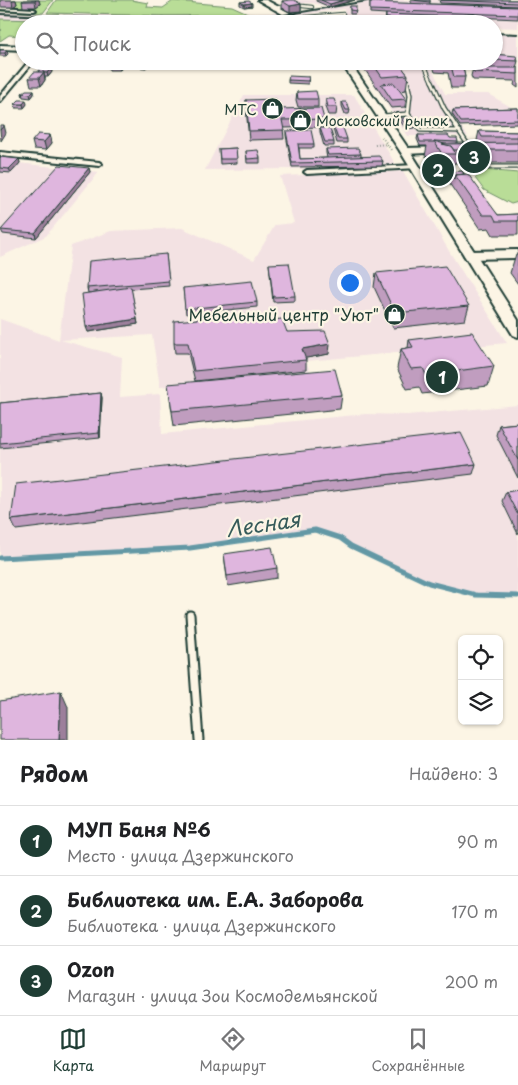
<!DOCTYPE html>
<html lang="ru">
<head>
<meta charset="utf-8">
<style>
	body { margin:0; font-family:"Playpen Sans",sans-serif; background:#f6f6f6; color:#202124 }
	.controls { position:absolute; right:15px; bottom:15px; display:grid; overflow:hidden; border-radius:8px; box-shadow:0 1px 4px #0004 }
	.controls button { width:45px; height:45px; display:grid; place-items:center; padding:0; border:0; border-bottom:1px solid #e0e0e0; background:#fff; color:#202124; font:25px sans-serif }
	.you { position:absolute; left:349px; top:282px; width:18px; height:18px; margin:-12px; border:4px solid #fff; border-radius:50%; background:#1a73e8; box-shadow:0 0 0 8px #1a73e833 }
	.badge { display:grid; place-items:center; width:32px; height:32px; border-radius:50%; background:#1f3d34; color:#fff; font-size:16px; font-weight:700 }
	.pin { position:absolute; translate:-50% -50%; border:2px solid #fff; box-shadow:0 1px 5px #0006 }
	.list { margin:0; padding:0; list-style:none }
	h2 { display:flex; justify-content:space-between; align-items:center; height:65px; margin:0; padding:0 20px; font-size:21px }
	h2 small { font-size:16px; font-weight:400; color:#757577 }
	.list li { display:grid; grid-template-columns:32px 1fr auto; gap:15px; align-items:center; box-sizing:border-box; height:70px; padding:0 20px; border-top:1px solid #e0e0e0 }
	.list b { display:block; font-size:19px; white-space:nowrap }
	.list p { margin:0; font-size:16px; white-space:nowrap; color:#757577 }
	.list em { font-size:16px; font-style:normal; color:#757577 }
	.icon { flex:none; width:28px; height:28px; fill:none; stroke:currentColor; stroke-width:2; stroke-linecap:round; stroke-linejoin:round }
	.map { position:relative; flex:none; width:518px; height:740px; overflow:hidden }
	.search { position:absolute; background:#fff; box-shadow:0 1px 4px #0004; left:15px; right:15px; top:15px; height:55px; display:flex; align-items:center; gap:12px; box-sizing:border-box; padding:0 18px; border-radius:28px; color:#757577; font-size:19px }
	.sheet { height:275px; background:#fff }
	nav { display:flex; justify-content:space-around; align-items:center; box-sizing:border-box; height:70px; border-top:1px solid #e0e0e0; background:#fff; font-size:14px; color:#757577 }
	nav a { display:grid; justify-items:center; gap:2px }
	nav .on { color:#1f3d34 }
	.map>svg:first-child { display:block }
	.built { fill:#f3e2e3 }
	.green { fill:#b9dd97; stroke:#6c8d66 }
	.lines { fill:none; stroke-linecap:round; stroke-linejoin:round }
	.stream { stroke:#6398a5; stroke-width:5 }
	.lane-far2-casing { stroke:#1f3d34; stroke-width:4.5 }
	.lane-far1-casing { stroke:#1f3d34; stroke-width:5.5 }
	.lane-casing { stroke:#1f3d34; stroke-width:11 }
	.street-casing { stroke:#1f3d34; stroke-width:4 }
	.secondary-casing { stroke:#1f3d34; stroke-width:4 }
	.primary-casing { stroke:#1f3d34; stroke-width:4 }
	.path-far1 { stroke:#1f3d34; stroke-width:1; stroke-dasharray:0.5 2; stroke-linecap:butt }
	.path { stroke:#1f3d34; stroke-width:2; stroke-dasharray:0.5 2.5; stroke-linecap:butt }
	.lane-far2 { stroke:#fcf5e5; stroke-width:2.5 }
	.lane-far1 { stroke:#fcf5e5; stroke-width:3 }
	.lane { stroke:#fcf5e5; stroke-width:7 }
	.street { fill:#fcf5e5; fill-rule:evenodd }
	.secondary { fill:#fcf5e5; fill-rule:evenodd }
	.primary { fill:#fcf5e5; fill-rule:evenodd }
	.rail { stroke:#1f3d34; stroke-width:2 }
	.wall { fill:#c09dbf; stroke:#1f3d34 }
	.shaded-wall { fill:#9c7f9b; stroke:#1f3d34 }
	.building { fill:#dfb6de; stroke:#1f3d34 }
	.labels { text-anchor:middle; dominant-baseline:central; stroke-width:4.5; stroke-linejoin:round; paint-order:stroke }
	.far-poi-label { font-size:14px; fill:#1f3d34; stroke:#fcf5e5; text-anchor:end }
	.poi-label { font-size:16px; fill:#1f3d34; stroke:#fcf5e5; text-anchor:end }
	.near-water-label { font-size:21px; font-style:italic; fill:#365b5a; stroke:#fcf5e5 }
</style>
</head>
<body>
<div class="map">
<svg width="518" height="740" viewBox="0 0 518 740">
	<rect width="100%" height="100%" fill="#fcf5e5"/>
	<filter id="ink" filterUnits="userSpaceOnUse"><feTurbulence type="fractalNoise" baseFrequency=".02" numOctaves="2"/><feDisplacementMap in="SourceGraphic" scale="10" xChannelSelector="R" yChannelSelector="G"/><feConvolveMatrix kernelMatrix="1 2 1 2 8 2 1 2 1" color-interpolation-filters="sRGB"/></filter>
	<g filter="url(#ink)">
		<g class="built">
			<polygon points="279,0 352,0 338,6 362,0 518,0 518,28 494,27 494,24 345,21 344,9 287,17 220,20 281,24 151,24 0,19 0,12 65,15 166,15 283,13 313,11 328,7 312,3 286,4"/>
			<polygon points="494,34 518,35 518,63 513,60 494,59"/>
			<polygon points="359,61 432,61 434,73 445,94 488,94 518,111 518,124 461,126 468,136 407,136"/>
			<polygon points="244,95 354,95 396,165 297,169 205,170"/>
			<polygon points="0,161 99,172 46,236 0,257"/>
			<polygon points="403,171 449,251 507,343 306,361 311,373 160,387 152,335 61,340 122,357 120,397 160,394 162,434 366,414 407,415 518,405 518,596 476,595 429,583 351,546 340,538 315,530 190,548 0,558 0,319 59,340 71,246 111,231 182,228 254,260 275,225 294,223 280,176"/>
		</g>
		<g class="green">
			<polygon points="0,0 53,0 43,13 0,11"/>
			<polygon points="56,0 131,0 148,3 147,7 163,8 173,1 232,6 252,15 163,16 47,13"/>
			<polygon points="0,19 151,23 161,24 24,24 24,43 20,43 23,36 9,35 0,41 0,31 2,30 0,29"/>
			<polygon points="484,170 518,173 518,202 511,204 484,190 475,178"/>
		</g>
		<g class="lines">
			<polyline class="stream" points="0,558 190,548 315,530 340,538 351,546 429,583 476,595 518,596"/>
			<defs>
				<g id="lane-far2">
					<polyline points="274,8 293,5 312,7"/>
					<polyline points="295,18 343,14"/>
					<polyline points="424,64 432,82"/>
					<polyline points="404,75 408,82"/>
				</g>
				<g id="lane-far1">
					<polyline points="407,81 410,95 408,114 420,130 460,131"/>
					<polyline points="432,81 444,108 470,148"/>
					<polyline points="382,116 408,114"/>
					<polyline points="464,167 518,167"/>
				</g>
				<polyline id="lane" points="190,615 199,740"/>
				<g id="street">
					<polygon points="0,7 34,9 36,10 34,11 0,9"/>
					<polygon points="29,61 34,61 0,102 0,96"/>
					<polygon points="0,152 99,162 102,164 99,166 0,156"/>
					<polygon points="416,165 419,167 418,168 307,174 304,172 307,170"/>
				</g>
				<g id="secondary">
					<polygon points="446,147 451,150 449,152 405,154 400,151 405,148"/>
					<polygon points="518,250 518,258 470,259 464,255 470,251"/>
				</g>
				<g id="primary">
					<polygon points="258,0 266,0 310,24 300,24"/>
					<polygon points="0,45 24,46 24,50 0,49"/>
					<polygon points="319,61 349,61 410,151 518,320 518,337 513,335 400,151 342,64"/>
				</g>
			</defs>
			<use href="#lane-far2" class="lane-far2-casing"/>
			<use href="#lane-far1" class="lane-far1-casing"/>
			<use href="#lane" class="lane-casing"/>
			<use href="#street" class="street-casing"/>
			<use href="#secondary" class="secondary-casing"/>
			<use href="#primary" class="primary-casing"/>
			<polyline class="path-far1" points="286,61 315,62"/>
			<g class="path">
				<polyline points="382,137 391,150"/>
				<polyline points="375,145 386,144"/>
				<polyline points="432,174 451,173"/>
			</g>
			<use href="#lane-far2" class="lane-far2"/>
			<use href="#lane-far1" class="lane-far1"/>
			<use href="#lane" class="lane"/>
			<use href="#street" class="street"/>
			<use href="#secondary" class="secondary"/>
			<use href="#primary" class="primary"/>
			<g class="rail">
				<polyline points="0,14 101,18"/>
				<polyline points="95,18 222,19 278,16 373,0"/>
				<polyline points="494,33 518,34"/>
			</g>
		</g>
		<g class="wall">
			<polygon points="0,0 16,0 17,4 13,7 1,7"/>
			<polygon points="39,0 40,4 36,7 23,7 22,1"/>
			<polygon points="316,0 355,0 330,7 316,1"/>
			<polygon points="411,0 430,0 430,4 518,7 518,19 450,16 482,22 482,24 439,24 385,21 386,14 370,13 370,2 411,4"/>
			<polygon points="439,0 518,0 518,6 440,3"/>
			<polygon points="282,1 301,4 301,11 290,12 282,8"/>
			<polygon points="240,2 252,6 244,7 240,5"/>
			<polygon points="350,6 356,11 355,14 350,14"/>
			<polygon points="494,49 498,54 498,55 518,61 516,68 518,68 518,88 514,85 515,81 473,80 471,76 473,68 487,68 484,63 484,61 494,61"/>
			<polygon points="0,50 8,54 6,56 0,56"/>
			<polygon points="87,61 101,61 98,65 87,65"/>
			<polygon points="125,61 120,70 109,70 108,62"/>
			<polygon points="134,61 150,61 146,68 135,67"/>
			<polygon points="359,61 397,61 408,75 406,90 399,91 406,99 405,107 391,108"/>
			<polygon points="435,61 468,61 467,64 464,64 463,68 465,77 463,88 451,88 448,73 435,72 434,69"/>
			<polygon points="51,68 52,72 48,77 45,77 45,80 41,86 31,86 29,78 38,72"/>
			<polygon points="309,77 308,84 288,83 288,80"/>
			<polygon points="34,90 34,94 31,98 23,97 22,93"/>
			<polygon points="297,92 318,99 318,107 298,107 296,100"/>
			<polygon points="326,99 337,107 336,115 328,115 325,107"/>
			<polygon points="246,100 278,109 324,119 324,127 283,128 284,139 249,140 246,108"/>
			<polygon points="342,102 350,110 349,114 345,114 342,106"/>
			<polygon points="15,104 27,104 24,108 16,108"/>
			<polygon points="518,108 518,124 460,126 452,114 453,110"/>
			<polygon points="401,118 415,124 414,128 406,129 401,122"/>
			<polygon points="333,125 347,139 347,143 337,143 333,129"/>
			<polygon points="320,128 334,142 334,146 324,146 320,132"/>
			<polygon points="286,131 314,144 314,148 299,148 300,159 327,158 326,153 326,149 361,154 361,157 383,161 382,166 292,167 286,135"/>
			<polygon points="479,131 518,132 518,163 454,163 453,171 438,171 431,158 425,156 427,146 420,146 417,139 418,135 450,138 458,142 458,143 479,143 477,140"/>
			<polygon points="50,135 52,143 46,150 34,149 32,141"/>
			<polygon points="236,148 237,163 220,164 219,149"/>
			<polygon points="246,151 260,158 260,163 247,163"/>
			<polygon points="0,157 19,159 20,163 11,173 0,172"/>
			<polygon points="89,168 90,172 36,238 3,234 1,230"/>
			<polygon points="462,171 498,215 518,214 518,235 493,235 489,228 480,229 447,180 449,172"/>
			<polygon points="166,254 169,286 131,289 138,324 88,332 97,292 88,293 87,288"/>
			<polygon points="516,254 518,254 518,284 510,273"/>
			<polygon points="269,264 295,296 295,301 273,302"/>
			<polygon points="376,273 469,306 465,320 393,328 374,287"/>
			<polygon points="183,288 257,302 257,307 186,314"/>
			<polygon points="260,321 287,332 329,354 305,358 306,360 306,370 195,381 188,353 175,353 174,343"/>
			<polygon points="409,340 494,366 488,386 422,394 419,387 407,389 397,368 401,349 408,348"/>
			<polygon points="168,384 342,395 340,409 174,426"/>
			<polygon points="101,393 102,398 100,438 0,448 0,403"/>
			<polygon points="518,423 518,478 496,435 499,425"/>
			<polygon points="476,464 473,474 16,530 11,520"/>
			<polygon points="518,490 518,534 502,501 506,492"/>
			<polygon points="224,554 277,568 277,578 228,586"/>
		</g>
		<g class="shaded-wall">
			<polygon points="13,0 16,0 17,4 13,7 12,1"/>
			<polygon points="36,0 39,0 40,4 36,7 35,1"/>
			<polygon points="344,0 355,0 330,7 330,4"/>
			<polygon points="252,3 252,6 244,7 244,4"/>
			<polygon points="301,4 301,11 290,12 290,6"/>
			<polygon points="7,50 8,54 6,56 5,53"/>
			<polygon points="120,61 125,61 120,70 119,63"/>
			<polygon points="145,61 150,61 146,68"/>
			<polygon points="51,68 52,72 48,77 47,73"/>
			<polygon points="44,72 45,80 41,86 39,78"/>
			<polygon points="34,90 34,94 31,98 30,94"/>
			<polygon points="26,100 27,104 24,108 23,104"/>
			<polygon points="4,125 6,133 1,141 0,130"/>
			<polygon points="50,135 52,143 46,150 44,142"/>
			<polygon points="19,159 20,163 11,173 9,169"/>
			<polygon points="89,168 90,172 36,238 35,233"/>
			<polygon points="137,319 138,324 88,332 86,327"/>
			<polygon points="330,344 329,354 301,359 302,349"/>
			<polygon points="101,393 102,398 100,438 99,433"/>
			<polygon points="61,691 68,707 68,740 59,740"/>
		</g>
		<g class="building">
			<polygon points="23,0 36,0 35,1 22,1"/>
			<polygon points="291,0 294,0 301,4 290,6 282,1"/>
			<polygon points="321,0 344,0 330,4"/>
			<polygon points="411,0 430,0 430,2"/>
			<polygon points="441,0 518,0 518,3"/>
			<polygon points="249,1 252,3 244,4 240,2"/>
			<polygon points="370,2 518,7 518,15 370,10"/>
			<polygon points="350,6 356,6 356,11 350,10"/>
			<polygon points="386,14 480,18 482,22 386,18"/>
			<polygon points="300,22 301,24 288,24"/>
			<polygon points="74,23 85,23 85,24 73,24"/>
			<polygon points="494,49 497,49 498,54 494,53"/>
			<polygon points="0,50 7,50 5,53 0,53"/>
			<polygon points="494,54 516,56 518,61 494,60"/>
			<polygon points="108,61 120,61 119,63 108,62"/>
			<polygon points="371,61 397,61 408,75 382,77"/>
			<polygon points="437,61 464,61 464,63 462,63 465,77 454,77 450,62"/>
			<polygon points="41,68 51,68 47,73 38,72"/>
			<polygon points="473,68 518,68 518,74 474,72"/>
			<polygon points="34,72 44,72 39,78 29,78"/>
			<polygon points="289,76 309,77 308,81 288,80"/>
			<polygon points="394,83 406,99 392,100 381,84"/>
			<polygon points="26,90 34,90 30,94 22,93"/>
			<polygon points="316,91 318,99 298,99 297,92"/>
			<polygon points="276,99 278,109 321,108 324,119 282,120 284,130 249,131 246,100"/>
			<polygon points="326,99 334,99 337,107 328,107"/>
			<polygon points="19,100 26,100 23,104 15,104"/>
			<polygon points="342,102 346,102 350,110 346,110"/>
			<polygon points="518,108 518,120 461,122 453,110"/>
			<polygon points="401,118 410,118 415,124 406,125"/>
			<polygon points="0,125 4,125 0,130"/>
			<polygon points="333,125 342,125 347,139 338,139"/>
			<polygon points="320,128 330,128 334,142 325,142"/>
			<polygon points="311,130 314,144 298,144 300,159 379,156 383,161 292,163 286,131"/>
			<polygon points="479,131 518,132 518,137 482,137"/>
			<polygon points="38,134 50,135 44,142 32,141"/>
			<polygon points="418,135 448,135 450,138 457,138 458,142 434,141 434,142 420,142"/>
			<polygon points="434,141 451,146 456,154 442,154"/>
			<polygon points="518,143 518,150 454,150 451,146 442,144"/>
			<polygon points="236,148 237,159 220,159 219,149"/>
			<polygon points="358,148 361,154 328,155 326,149"/>
			<polygon points="258,150 260,158 247,159 246,151"/>
			<polygon points="0,157 19,159 9,169 0,168"/>
			<polygon points="59,165 89,168 35,233 1,230"/>
			<polygon points="462,171 464,174 455,175 454,179 449,172"/>
			<polygon points="468,174 498,215 518,214 518,221 496,221 493,215 483,215 455,175"/>
			<polygon points="166,254 169,281 87,288 89,261"/>
			<polygon points="289,263 295,296 273,297 269,264"/>
			<polygon points="445,266 469,306 395,313 376,273"/>
			<polygon points="252,281 257,302 185,309 183,288"/>
			<polygon points="131,287 137,319 86,327 82,294"/>
			<polygon points="258,314 260,321 282,319 287,332 325,331 330,344 302,349 306,360 194,371 188,343 174,343 174,321"/>
			<polygon points="472,332 494,366 426,375 423,368 411,369 401,349 413,347 409,340"/>
			<polygon points="335,369 342,395 172,411 168,384"/>
			<polygon points="101,393 99,433 0,443 0,403"/>
			<polygon points="518,423 518,460 499,425"/>
			<polygon points="461,433 476,464 11,520 16,484"/>
			<polygon points="518,490 518,515 506,492"/>
			<polygon points="272,547 277,568 227,576 224,554"/>
			<polygon points="61,691 59,740 0,740 0,701"/>
		</g>
	</g>
	<defs>
		<symbol id="shop-disc" viewBox="-11 -11 22 22"><circle r="9.5" fill="#1f3d34" stroke="#fcf5e5"/><path d="M-5-2.5h2.3a2.7 3.5 0 0 1 5.4 0H5L5.5 6h-11ZM-1.5-2.5h3a1.5 2.3 0 0 0-3 0Z" fill="#fff"/></symbol>
	</defs>
	<g fill-rule="evenodd">
		<use href="#shop-disc" x="260" y="96" width="25" height="25"/>
		<use href="#shop-disc" x="288" y="108" width="25" height="25"/>
		<use href="#shop-disc" x="382" y="302" width="25" height="25"/>
	</g>
	<g class="labels">
		<g class="far-poi-label">
			<text x="257" y="109">МТС</text>
			<text x="316" y="120" text-anchor="start">Московский рынок</text>
		</g>
		<g class="poi-label">
			<text x="379" y="314">Мебельный центр "Уют"</text>
		</g>
		<g class="near-water-label">
			<text transform="translate(263 523) rotate(-8)">Лесная</text>
		</g>
	</g>
</svg>
<div class="controls">
<button><svg class="icon" aria-label="locate" viewBox="0 0 24 24"><circle cx="12" cy="12" r="6"/><path d="M12 2v4M12 18v4M2 12h4M18 12h4"/></svg></button>
<button><svg class="icon" aria-label="layers" viewBox="0 0 24 24"><path d="M12 4l9 5-9 5-9-5zM3 14l9 5 9-5"/></svg></button>
</div>
<div class="you"></div>
<div class="pin badge" style="left:442px;top:377px">1</div>
<div class="pin badge" style="left:438px;top:170px">2</div>
<div class="pin badge" style="left:474px;top:157px">3</div>
<div class="search"><svg class="icon" aria-label="search" viewBox="0 0 24 24"><circle cx="10" cy="10" r="6"/><path d="M15 15l6 6"/></svg>Поиск</div>
</div>
<section class="sheet">
<h2>Рядом<small>Найдено: 3</small></h2>
<ul class="list">
<li><span class="badge">1</span><div><b>МУП Баня №6</b><p>Место · улица Дзержинского</p></div><em>90 m</em></li>
<li><span class="badge">2</span><div><b>Библиотека им. Е.А. Заборова</b><p>Библиотека · улица Дзержинского</p></div><em>170 m</em></li>
<li><span class="badge">3</span><div><b>Ozon</b><p>Магазин · улица Зои Космодемьянской</p></div><em>200 m</em></li>
</ul>
</section>
<nav>
<a class="on"><svg class="icon" aria-label="map" viewBox="0 0 24 24"><path d="M3 6l6-2 6 2 6-2v14l-6 2-6-2-6 2zM9 4v14M15 6v14"/></svg>Карта</a>
<a><svg class="icon" aria-label="directions" viewBox="0 0 24 24"><path d="M12 3l9 9-9 9-9-9zM9 14v-3h6M13 9l2 2-2 2"/></svg>Маршрут</a>
<a><svg class="icon" aria-label="saved" viewBox="0 0 24 24"><path d="M7 4h10v16l-5-4-5 4z"/></svg>Сохранённые</a>
</nav>
</body>
</html>
